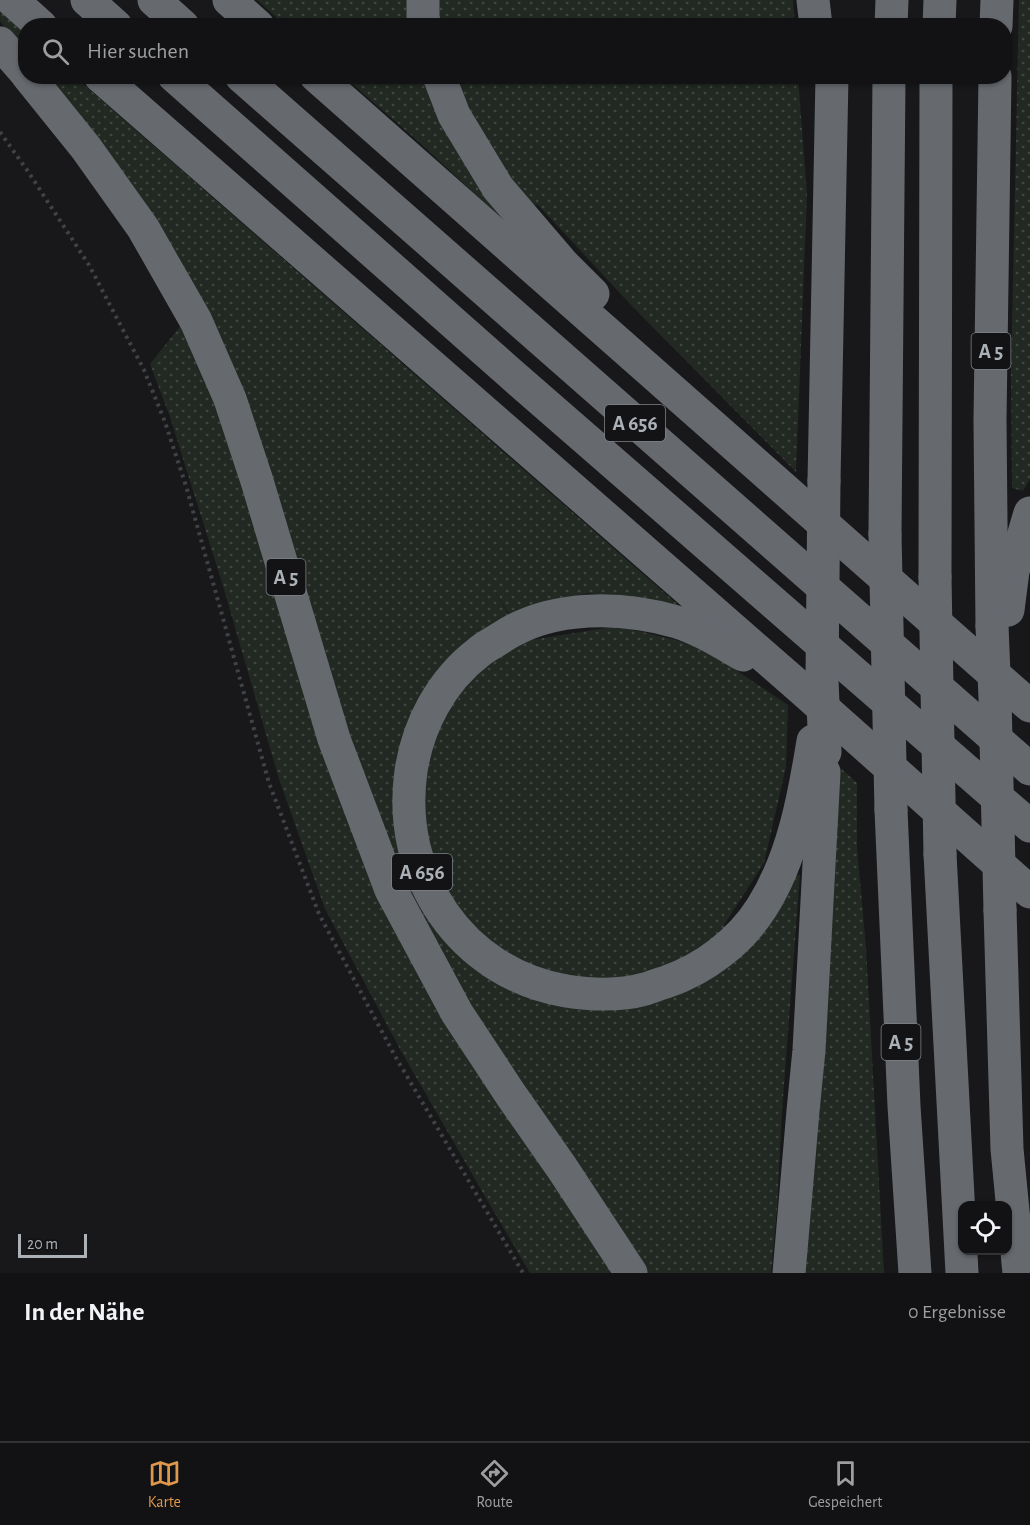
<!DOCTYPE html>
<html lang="de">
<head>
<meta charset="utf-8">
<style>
	body { margin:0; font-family:"Alegreya Sans",sans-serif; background:#1f2022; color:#f1f3f6 }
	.controls { position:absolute; right:18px; bottom:18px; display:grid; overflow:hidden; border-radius:12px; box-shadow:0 2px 4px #0004 }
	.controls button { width:54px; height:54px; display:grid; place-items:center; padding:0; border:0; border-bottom:2px solid #313234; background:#121214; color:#f1f3f6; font:30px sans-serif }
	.scale { position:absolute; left:18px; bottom:15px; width:69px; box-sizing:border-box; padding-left:6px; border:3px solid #acb1b8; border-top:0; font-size:16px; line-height:21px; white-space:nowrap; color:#acb1b8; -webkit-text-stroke:4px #131315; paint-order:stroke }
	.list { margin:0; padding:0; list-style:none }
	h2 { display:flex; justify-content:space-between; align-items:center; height:78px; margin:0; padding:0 24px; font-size:26px }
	h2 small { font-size:20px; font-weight:400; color:#9c9ea0 }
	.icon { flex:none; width:33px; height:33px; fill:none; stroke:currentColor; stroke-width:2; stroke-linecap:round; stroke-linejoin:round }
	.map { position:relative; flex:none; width:1030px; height:1273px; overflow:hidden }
	.search { position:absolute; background:#121214; box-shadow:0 2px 4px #0004; left:18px; right:18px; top:18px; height:66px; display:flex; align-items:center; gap:15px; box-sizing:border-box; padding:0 21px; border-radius:24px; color:#9c9ea0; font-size:22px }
	.sheet { height:168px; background:#121214 }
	nav { display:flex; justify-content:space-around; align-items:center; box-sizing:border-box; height:84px; border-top:2px solid #313234; background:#121214; font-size:16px; color:#9c9ea0 }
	nav a { display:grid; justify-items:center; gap:3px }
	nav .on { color:#df974b }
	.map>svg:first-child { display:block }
	.grass { fill:url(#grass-dots) }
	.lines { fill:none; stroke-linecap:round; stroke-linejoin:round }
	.path { stroke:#404245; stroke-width:4; stroke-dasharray:3 4.5; stroke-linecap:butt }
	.highway { stroke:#666a6f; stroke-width:33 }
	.highway-bridge { stroke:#666a6f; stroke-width:33 }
	.labels { text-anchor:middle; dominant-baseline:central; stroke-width:5; stroke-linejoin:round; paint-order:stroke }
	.shield { fill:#131315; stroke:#7e8287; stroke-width:1.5 }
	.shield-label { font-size:21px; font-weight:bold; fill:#acb1b8 }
</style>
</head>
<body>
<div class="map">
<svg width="1030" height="1273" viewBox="0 0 1030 1273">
	<defs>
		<pattern id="grass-dots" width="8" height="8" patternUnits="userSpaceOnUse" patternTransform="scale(1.5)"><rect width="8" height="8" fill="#222922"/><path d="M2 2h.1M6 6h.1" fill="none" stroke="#3f4640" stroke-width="1.8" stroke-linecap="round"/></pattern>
	</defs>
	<rect width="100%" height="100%" fill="#18181a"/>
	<g class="grass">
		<polygon points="257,0 793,0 795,25 286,26"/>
		<polygon points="1019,0 1030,0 1030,479 1023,491 1012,488 1011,376"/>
		<polygon points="0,11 25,33 25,53 0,21"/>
		<polygon points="45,77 75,77 683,609 588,593 509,614 491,585 524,641 618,626 700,646 788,705 786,767 764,863 724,925 728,964 794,874 800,875 782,1111 777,1209 771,1273 530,1273 483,1193 401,1051 325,909 279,779 223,586 170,417 150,364 202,299"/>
		<polygon points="344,77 798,77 807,194 796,472 632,306 537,204 505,222 418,141"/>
		<polygon points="835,763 857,783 857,847 866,948 884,1273 801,1273"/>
	</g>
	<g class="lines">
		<polyline class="path" points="0,132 27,170 89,265 144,370 165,422 186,486 269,783 319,914 395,1056 523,1273"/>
		<g class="highway">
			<polyline points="12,0 41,26"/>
			<polyline points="87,0 116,26"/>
			<polyline points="154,0 183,26"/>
			<polyline points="229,0 258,26"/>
			<polyline points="423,0 423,17 425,26"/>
			<polyline points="813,0 816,26"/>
			<polyline points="891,26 892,0"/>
			<polyline points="939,26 940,0"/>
			<polyline points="996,26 997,0"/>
			<polyline points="0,43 26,73"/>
			<polyline points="28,76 86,148 143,228 196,321 230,399 257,481 334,739 391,890 457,1013 511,1095 562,1168 631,1273"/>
			<polyline points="100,76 804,691 1030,892"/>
			<polyline points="174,76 510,373 1030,826"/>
			<polyline points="241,76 1030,769"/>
			<polyline points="316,76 1030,706"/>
			<polyline points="439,76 454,115 498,188 563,264 593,294"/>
			<polyline points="824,481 832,76"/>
			<polyline points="885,534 889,76"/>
			<polyline points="935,577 936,76"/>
			<polyline points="1008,610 1013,571 1030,513"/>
			<polyline points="992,626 990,420 995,76"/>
			<path d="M743 655C722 643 700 629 677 622 622 606 553 604 502 637 495 642 486 646 479 652 441 681 418 725 411 771 396 876 461 973 566 991 592 995 620 996 645 989 652 987 659 984 666 982 704 969 740 942 762 907 793 858 804 797 813 741"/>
			<polyline points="891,810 904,1106 915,1273"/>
			<polyline points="940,854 962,1273"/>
			<polyline points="1000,910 1007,1149 1019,1273"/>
			<polyline points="789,1273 803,1111 809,1050 824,772"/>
		</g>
		<g class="highway-bridge">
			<polyline points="824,481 822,680 825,752"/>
			<polyline points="885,534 891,810"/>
			<polyline points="935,577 940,854"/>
			<polyline points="992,626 995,698 1000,910"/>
		</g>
	</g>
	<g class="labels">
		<g class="shield">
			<rect x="971.5" y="333" width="39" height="36" rx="4.5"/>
			<rect x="605" y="405" width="60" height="36" rx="4.5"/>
			<rect x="266.5" y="559" width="39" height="36" rx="4.5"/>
			<rect x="392" y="854" width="60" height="36" rx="4.5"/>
			<rect x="881.5" y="1024" width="39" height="36" rx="4.5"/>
		</g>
		<g class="shield-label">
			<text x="991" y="351">A 5</text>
			<text x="635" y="423">A 656</text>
			<text x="286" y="577">A 5</text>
			<text x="422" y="872">A 656</text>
			<text x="901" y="1042">A 5</text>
		</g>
	</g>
</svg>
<div class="controls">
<button><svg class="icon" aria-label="locate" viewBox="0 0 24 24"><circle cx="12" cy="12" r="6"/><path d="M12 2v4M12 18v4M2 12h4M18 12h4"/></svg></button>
</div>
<div class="scale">20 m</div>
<div class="search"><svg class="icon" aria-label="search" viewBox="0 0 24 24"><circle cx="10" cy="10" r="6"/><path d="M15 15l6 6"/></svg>Hier suchen</div>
</div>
<section class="sheet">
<h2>In der Nähe<small>0 Ergebnisse</small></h2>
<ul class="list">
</ul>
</section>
<nav>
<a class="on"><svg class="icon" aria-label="map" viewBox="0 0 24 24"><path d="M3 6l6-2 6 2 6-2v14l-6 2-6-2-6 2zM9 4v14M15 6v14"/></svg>Karte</a>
<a><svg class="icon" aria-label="directions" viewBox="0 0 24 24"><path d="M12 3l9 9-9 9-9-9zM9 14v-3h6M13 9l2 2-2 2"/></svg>Route</a>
<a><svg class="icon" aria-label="saved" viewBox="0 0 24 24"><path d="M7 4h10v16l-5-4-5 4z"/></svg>Gespeichert</a>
</nav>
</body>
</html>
